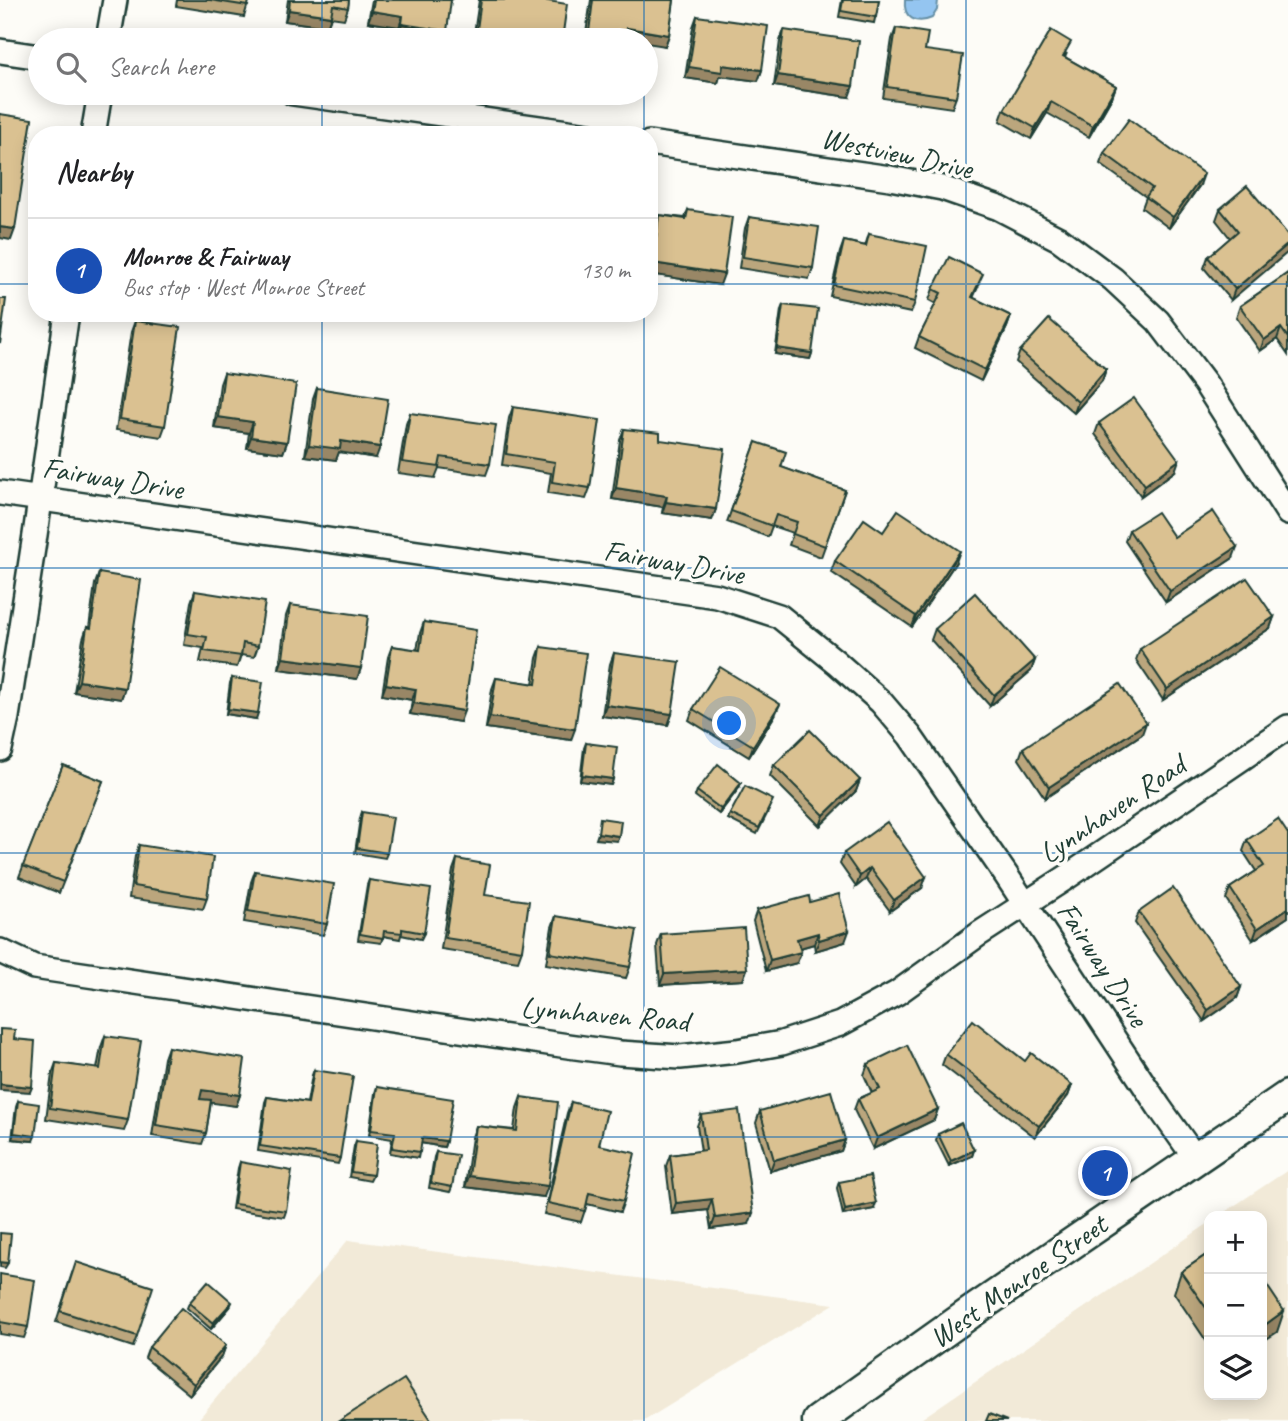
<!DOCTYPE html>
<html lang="en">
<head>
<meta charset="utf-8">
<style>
	body { margin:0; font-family:Caveat,sans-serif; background:#f2f2f2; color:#202124 }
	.controls { position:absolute; right:21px; bottom:21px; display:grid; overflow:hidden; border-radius:14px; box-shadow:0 4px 18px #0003 }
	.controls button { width:63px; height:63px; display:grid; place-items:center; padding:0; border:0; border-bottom:2px solid #e0e0e0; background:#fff; color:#202124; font:35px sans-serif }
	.you { position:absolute; left:730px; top:724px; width:24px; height:24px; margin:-18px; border:5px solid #fff; border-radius:50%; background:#1a73e8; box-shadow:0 0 0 10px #1a73e833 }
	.badge { display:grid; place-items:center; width:46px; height:46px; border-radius:50%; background:#1a73e8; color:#fff; font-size:23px; font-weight:700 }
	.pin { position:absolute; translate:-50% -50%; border:4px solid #fff; box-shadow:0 2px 7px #0006 }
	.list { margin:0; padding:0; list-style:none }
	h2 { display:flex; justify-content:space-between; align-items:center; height:91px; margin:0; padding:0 28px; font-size:30px }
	h2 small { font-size:23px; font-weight:400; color:#757577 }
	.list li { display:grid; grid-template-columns:46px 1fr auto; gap:21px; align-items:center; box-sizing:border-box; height:105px; padding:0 28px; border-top:2px solid #e0e0e0 }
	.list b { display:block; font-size:26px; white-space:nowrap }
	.list p { margin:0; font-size:23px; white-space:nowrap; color:#757577 }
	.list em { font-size:23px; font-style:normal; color:#757577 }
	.icon { flex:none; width:38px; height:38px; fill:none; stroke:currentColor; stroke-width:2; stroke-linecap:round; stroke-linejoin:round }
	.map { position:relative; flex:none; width:1288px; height:1421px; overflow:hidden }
	.search { position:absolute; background:#fff; box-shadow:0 4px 18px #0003; left:28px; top:28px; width:630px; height:77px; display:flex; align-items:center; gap:18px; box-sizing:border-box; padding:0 24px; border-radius:38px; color:#757577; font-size:26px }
	.panel { position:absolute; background:#fff; box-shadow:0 4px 18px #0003; left:28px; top:126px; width:630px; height:196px; border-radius:28px }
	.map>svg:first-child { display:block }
	.built { fill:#f2ead8 }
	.water { fill:#94c5f0; stroke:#658fa5; stroke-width:2 }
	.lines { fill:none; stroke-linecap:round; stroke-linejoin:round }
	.minor-casing { stroke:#1f3d34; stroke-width:28 }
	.tertiary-casing { stroke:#1f3d34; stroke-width:35 }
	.minor { stroke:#fdfcf7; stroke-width:23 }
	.tertiary { stroke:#fdfcf7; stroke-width:30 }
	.wall { fill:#bba67d; stroke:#1f3d34; stroke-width:2 }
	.shaded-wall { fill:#998766; stroke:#1f3d34; stroke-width:2 }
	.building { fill:#dac191; stroke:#1f3d34; stroke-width:2 }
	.grid { fill:none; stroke:#1f6fb2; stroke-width:2; stroke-opacity:0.55 }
	.labels { text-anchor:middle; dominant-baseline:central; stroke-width:7; stroke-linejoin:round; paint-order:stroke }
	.street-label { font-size:30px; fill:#1f3d34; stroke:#fdfcf7 }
</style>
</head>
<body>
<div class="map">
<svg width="1288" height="1421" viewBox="0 0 1288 1421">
	<rect width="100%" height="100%" fill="#fdfcf7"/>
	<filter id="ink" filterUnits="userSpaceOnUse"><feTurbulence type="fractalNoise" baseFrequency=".0143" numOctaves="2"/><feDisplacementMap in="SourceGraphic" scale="14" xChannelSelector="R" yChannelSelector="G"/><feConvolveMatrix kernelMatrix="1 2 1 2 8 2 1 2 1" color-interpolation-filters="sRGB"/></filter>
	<g filter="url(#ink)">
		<g class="built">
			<polygon points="1288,1170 1288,1421 918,1421 1209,1223 1209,1395 1262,1395 1262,1216 1219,1216"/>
			<polygon points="348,1240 834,1304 644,1421 197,1421"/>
		</g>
		<path class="water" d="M905 0H938L937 10 932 18C916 25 903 18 905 0Z"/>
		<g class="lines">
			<defs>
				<g id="minor">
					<polyline points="108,40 115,0"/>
					<polyline points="0,51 40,57"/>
					<polyline points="293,93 589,135"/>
					<polyline points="93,135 100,93"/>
					<polyline points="649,143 890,178 942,188 999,208 1059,239 1113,279 1158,321 1205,383 1288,513"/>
					<polyline points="0,493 717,596 779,616 836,662 881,702 910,736 1006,875 1159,1107 1196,1159"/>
					<polyline points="0,749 7,717 35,535 67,313"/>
					<polyline points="0,951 34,967 568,1046 620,1053 680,1057 737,1051 782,1043 840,1024 897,993 979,934 1067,877 1288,727"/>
				</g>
				<polyline id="tertiary" points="818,1421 970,1313 1288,1096"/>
			</defs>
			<use href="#minor" class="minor-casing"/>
			<use href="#tertiary" class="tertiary-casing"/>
			<use href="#minor" class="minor"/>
			<use href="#tertiary" class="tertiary"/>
		</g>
		<g class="wall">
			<polygon points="177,0 249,0 244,17 176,6"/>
			<polygon points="288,0 349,0 348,8 344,19 331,17 327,27 285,21"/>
			<polygon points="372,0 451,0 398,35 399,27 368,22"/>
			<polygon points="479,0 542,0 562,40 473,40"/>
			<polygon points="591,0 674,0 669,35 665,46 646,40 585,40"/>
			<polygon points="842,0 879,0 874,23 839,17"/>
			<polygon points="697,16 762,70 758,81 720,76 718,83 685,78 693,27"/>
			<polygon points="896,28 925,50 956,97 952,108 883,98 892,39"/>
			<polygon points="784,30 849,97 774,86 780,41"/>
			<polygon points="1067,53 1065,57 1116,86 1112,97 1089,137 1047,113 1031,139 1000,121 1004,110"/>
			<polygon points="1104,153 1200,185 1169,228 1142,208 1146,197 1100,164"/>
			<polygon points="1220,209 1288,235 1231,300 1204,268 1208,257 1230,238 1216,220"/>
			<polygon points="688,210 720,285 649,274 655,226 659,215 685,218"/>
			<polygon points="749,217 813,268 809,279 739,268 745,228"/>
			<polygon points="869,234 915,302 911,313 830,296 840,252 844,241 865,246"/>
			<polygon points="1288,273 1288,355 1277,339 1260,351 1236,317 1240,306"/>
			<polygon points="979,285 973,298 1011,316 1007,327 981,381 915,348 919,337 936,304 929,300 933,289"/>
			<polygon points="783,305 812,353 810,359 775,354 781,310"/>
			<polygon points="135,321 165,426 161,437 116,430 131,332"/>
			<polygon points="1020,351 1106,369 1102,381 1074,413 1016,362"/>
			<polygon points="224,373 287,442 283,453 247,448 249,433 214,428 220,384"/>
			<polygon points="317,388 376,458 339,452 336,460 305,456 313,399"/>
			<polygon points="513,407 590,488 586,499 548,493 551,473 502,465 509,418"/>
			<polygon points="410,413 490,464 486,475 439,468 435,478 398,473 406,424"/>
			<polygon points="1099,423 1175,471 1141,496 1095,434"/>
			<polygon points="624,429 660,440 716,509 712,520 662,513 663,507 612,499 620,440"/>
			<polygon points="756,442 781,467 845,490 821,557 789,545 793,533 772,526 768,537 727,522"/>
			<polygon points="1129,530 1174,537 1233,558 1166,602 1125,541"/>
			<polygon points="835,561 956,562 912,627 831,572"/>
			<polygon points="99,573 125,688 121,699 74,692 83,639 87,627 89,628 95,584"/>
			<polygon points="195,591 258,646 254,657 241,655 237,667 200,662 203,648 184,645 191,602"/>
			<polygon points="290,605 361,668 357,679 279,669 286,616"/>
			<polygon points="1274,617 1270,628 1163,700 1136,660 1140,649"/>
			<polygon points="424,622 460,722 410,714 412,700 382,695 388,657 392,646 417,650 420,633"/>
			<polygon points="935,629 1035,660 1031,671 990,706 931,640"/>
			<polygon points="541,647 571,740 486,728 492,689 496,678 533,684 537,658"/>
			<polygon points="614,653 672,714 668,725 602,716 610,664"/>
			<polygon points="232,678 256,719 226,714 230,683"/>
			<polygon points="693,709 775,715 749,757 689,720"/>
			<polygon points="1142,734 1045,798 1019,759 1023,748"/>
			<polygon points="586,743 613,779 611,785 580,781 584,748"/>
			<polygon points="63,765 103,781 59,893 19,877"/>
			<polygon points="774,765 860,780 856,791 820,826 770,776"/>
			<polygon points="741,783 739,788 719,814 695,796 697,791"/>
			<polygon points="771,806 757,834 728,819 730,814"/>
			<polygon points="362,812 387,853 385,858 355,853 360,818"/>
			<polygon points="1288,834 1288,917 1253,940 1226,899 1230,888 1256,871 1243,851 1247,840"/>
			<polygon points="139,845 207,898 203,909 129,898 135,856"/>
			<polygon points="844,853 922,888 890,911 866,879 856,887 840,864"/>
			<polygon points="457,859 485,895 522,950 518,961 441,949 453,870"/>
			<polygon points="255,871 327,924 323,935 244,922 251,882"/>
			<polygon points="369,880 424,933 421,939 401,935 400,939 383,936 381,943 358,940 367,885"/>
			<polygon points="810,902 845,942 815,951 814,944 800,948 801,952 797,963 766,971 753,921 757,910"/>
			<polygon points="1139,912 1241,987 1237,998 1204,1021 1135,923"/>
			<polygon points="556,916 630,967 626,978 546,964 552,927"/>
			<polygon points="661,934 747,969 743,980 660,985 657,945"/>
			<polygon points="105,1036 128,1120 124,1131 46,1119 52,1074 56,1063 97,1069 101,1047"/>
			<polygon points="168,1047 240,1095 236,1106 211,1102 206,1133 202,1144 152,1136 164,1058"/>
			<polygon points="946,1054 1025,1061 1072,1085 1068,1096 1035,1137 942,1065"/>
			<polygon points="868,1064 938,1109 934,1120 873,1149 854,1110 858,1099 872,1093 864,1075"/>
			<polygon points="314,1070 340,1158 338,1164 258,1151 265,1102 267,1097 307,1103 312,1075"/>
			<polygon points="377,1087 446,1141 444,1147 421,1143 418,1158 390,1153 392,1139 369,1135 375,1093"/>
			<polygon points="521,1097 544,1197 465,1187 472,1137 476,1126 514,1130 517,1108"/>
			<polygon points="18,1101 33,1141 12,1139 16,1107"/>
			<polygon points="571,1102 599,1145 624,1201 620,1212 587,1204 581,1222 544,1214 567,1113"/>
			<polygon points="760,1111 845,1140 841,1151 770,1171 756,1123"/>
			<polygon points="701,1115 749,1224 711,1229 708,1210 672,1214 666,1166 670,1155 701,1151 697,1126"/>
			<polygon points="938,1134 974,1150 972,1156 949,1166 936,1140"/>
			<polygon points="356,1141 373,1175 370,1181 349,1177 354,1146"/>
			<polygon points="436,1152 452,1187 450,1192 429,1188 434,1157"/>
			<polygon points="240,1162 286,1211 284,1217 232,1209 238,1168"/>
			<polygon points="839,1182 874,1209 843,1215 837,1188"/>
			<polygon points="1209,1253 1209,1345 1174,1293 1181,1272"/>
			<polygon points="72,1273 137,1336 133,1347 56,1322"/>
			<polygon points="0,1274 28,1327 24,1338 0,1334"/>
			<polygon points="189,1303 230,1307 211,1329 187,1308"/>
			<polygon points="226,1345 222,1356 190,1395 145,1358 149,1347"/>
		</g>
		<g class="shaded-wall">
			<polygon points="289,10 331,16 327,27 285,21"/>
			<polygon points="372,11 403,16 399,27 368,22"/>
			<polygon points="402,24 447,31 443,40 433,40 398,35"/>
			<polygon points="627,28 669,35 665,46 646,43 646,40 623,39"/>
			<polygon points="477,29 504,33 501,40 473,40"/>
			<polygon points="723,65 762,70 758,81 720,76 718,83 685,78 689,67"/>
			<polygon points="778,75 853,86 849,97 774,86"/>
			<polygon points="1116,86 1112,97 1089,137 1093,126"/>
			<polygon points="1051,102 1047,113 1031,139 1035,128"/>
			<polygon points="1204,174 1200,185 1169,228 1173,217"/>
			<polygon points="0,227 15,229 11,240 0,238"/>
			<polygon points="1288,244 1288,252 1231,300 1235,289"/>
			<polygon points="653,263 724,274 720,285 649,274"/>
			<polygon points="1011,316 1007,327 981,381 985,370"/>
			<polygon points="1281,328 1277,339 1260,351 1264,340"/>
			<polygon points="777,348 812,353 810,359 775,354"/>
			<polygon points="1106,369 1102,381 1074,413 1078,402"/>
			<polygon points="218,417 253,422 249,433 214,428"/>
			<polygon points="251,437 287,442 283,453 247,448"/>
			<polygon points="341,441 380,447 376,458 339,452 336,460 305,456 309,445"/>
			<polygon points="1179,460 1175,471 1141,496 1145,485"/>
			<polygon points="616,488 667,496 663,507 612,499"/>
			<polygon points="666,502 716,509 712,520 662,513"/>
			<polygon points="1237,547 1233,558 1166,602 1170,591"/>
			<polygon points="960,551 956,562 912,627 916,616"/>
			<polygon points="1274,617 1270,628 1163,700 1167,689"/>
			<polygon points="283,658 361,668 357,679 279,669"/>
			<polygon points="1035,660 1031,671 990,706 994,695"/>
			<polygon points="79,681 125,688 121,699 74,692"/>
			<polygon points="386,684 416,689 412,700 382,695"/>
			<polygon points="414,703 464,711 460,722 410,714"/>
			<polygon points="780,704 775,715 749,757 753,746"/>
			<polygon points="606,705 672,714 668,725 602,716"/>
			<polygon points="228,709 258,713 256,719 226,714"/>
			<polygon points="490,717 575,729 571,740 486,728"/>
			<polygon points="1146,723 1142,734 1045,798 1049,787"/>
			<polygon points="582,775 613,779 611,785 580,781"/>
			<polygon points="860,780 856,791 820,826 824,815"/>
			<polygon points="741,783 739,788 719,814 721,809"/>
			<polygon points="598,833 619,836 617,841 596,839"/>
			<polygon points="870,868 866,879 856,887 860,876"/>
			<polygon points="926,877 922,888 890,911 894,900"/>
			<polygon points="1288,908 1288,917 1253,940 1257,929"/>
			<polygon points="849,931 845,942 815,951 819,940"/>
			<polygon points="818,933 814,944 793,950 797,939"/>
			<polygon points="801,952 797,963 766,971 770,960"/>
			<polygon points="747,969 743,980 660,985 664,974"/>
			<polygon points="1241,987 1237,998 1204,1021 1208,1010"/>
			<polygon points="0,1084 32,1087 30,1092 0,1090"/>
			<polygon points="1072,1085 1068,1096 1035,1137 1039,1126"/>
			<polygon points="202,1090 240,1095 236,1106 198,1101"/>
			<polygon points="938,1109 934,1120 873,1149 877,1138"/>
			<polygon points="14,1133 35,1136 33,1141 12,1139"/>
			<polygon points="422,1138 446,1141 444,1147 420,1143"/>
			<polygon points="845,1140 841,1151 770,1171 774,1160"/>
			<polygon points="974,1150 972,1156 949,1166 951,1161"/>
			<polygon points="469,1176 548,1186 544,1197 465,1187"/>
			<polygon points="712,1199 708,1210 672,1214 676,1203"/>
			<polygon points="876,1203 874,1209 843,1215 845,1210"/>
			<polygon points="753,1213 749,1224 711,1229 715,1218"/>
			<polygon points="0,1262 8,1263 5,1268 0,1267"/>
			<polygon points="232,1302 230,1307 211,1329 213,1323"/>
			<polygon points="1284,1311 1277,1332 1262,1342 1262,1327"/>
			<polygon points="226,1345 222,1356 190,1395 194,1384"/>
		</g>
		<g class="building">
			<polygon points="210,0 249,0 248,6"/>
			<polygon points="290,0 349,0 348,8 333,5 331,16 289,10"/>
			<polygon points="374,0 451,0 447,31 402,24 403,16 372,11"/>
			<polygon points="481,0 542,0 567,4 562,40 503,40 504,33 477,29"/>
			<polygon points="593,0 674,0 669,35 627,28 625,40 588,40"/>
			<polygon points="843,0 879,0 876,17 841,11"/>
			<polygon points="697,16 768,26 762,70 723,65 722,72 689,67"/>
			<polygon points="896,28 928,33 925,50 963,55 956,97 887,87"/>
			<polygon points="784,30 859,41 853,86 778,75"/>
			<polygon points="1051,30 1071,42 1063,56 1116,86 1093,126 1051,102 1035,128 1004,110"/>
			<polygon points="0,114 32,119 15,229 0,227"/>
			<polygon points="1129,119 1204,174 1173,217 1146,197 1152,188 1104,153"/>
			<polygon points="1247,186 1288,235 1288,244 1235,289 1208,257 1238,231 1220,209"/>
			<polygon points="688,210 732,217 724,274 653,263 659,215 686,219"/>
			<polygon points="749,217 819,227 813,268 743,257"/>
			<polygon points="869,234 927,246 915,302 834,285 844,241 866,246"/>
			<polygon points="949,257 983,274 972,297 1011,316 985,370 919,337 941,293 933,289"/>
			<polygon points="1288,273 1288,338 1281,328 1264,340 1240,306"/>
			<polygon points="0,299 6,299 0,344"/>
			<polygon points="783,305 818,309 812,353 777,348"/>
			<polygon points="1049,319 1106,369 1078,402 1020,351"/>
			<polygon points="135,321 180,327 165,426 120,419"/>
			<polygon points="224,373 296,384 287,442 251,437 253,422 218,417"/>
			<polygon points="317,388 388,399 380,447 341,441 340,449 309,445"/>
			<polygon points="1134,398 1179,460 1145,485 1099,423"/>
			<polygon points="513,407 600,420 590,488 552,482 555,462 506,454"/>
			<polygon points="410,413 496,425 490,464 441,457 439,467 402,462"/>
			<polygon points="624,429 660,433 660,440 725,449 716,509 666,502 667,496 616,488"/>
			<polygon points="756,442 786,452 781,467 845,490 825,546 793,534 797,522 776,515 772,526 731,511"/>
			<polygon points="898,510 960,551 916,616 835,561 864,519 883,532"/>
			<polygon points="1213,511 1237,547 1170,591 1129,530 1157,512 1174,537"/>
			<polygon points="99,573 141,580 125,688 79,681 87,627 91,628"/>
			<polygon points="1247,578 1274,617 1167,689 1140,649"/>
			<polygon points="195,591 265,602 258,646 243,643 241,656 204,651 207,637 188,634"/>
			<polygon points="975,593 1035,660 994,695 935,629"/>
			<polygon points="290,605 368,616 361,668 283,658"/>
			<polygon points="424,622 476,630 464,711 414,703 416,689 386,684 392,646 420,650"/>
			<polygon points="541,647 586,653 575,729 490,717 496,678 536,684"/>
			<polygon points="614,653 680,662 672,714 606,705"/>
			<polygon points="720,667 780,704 753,746 693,709"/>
			<polygon points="232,678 263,682 258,713 228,709"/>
			<polygon points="1120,684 1146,723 1049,787 1023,748"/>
			<polygon points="810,730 860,780 824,815 774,765"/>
			<polygon points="586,743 617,747 613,779 582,775"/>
			<polygon points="718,764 741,783 721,809 697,791"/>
			<polygon points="63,765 103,781 63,882 23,866"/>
			<polygon points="745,786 773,800 759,828 730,814"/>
			<polygon points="362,812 393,817 387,853 357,848"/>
			<polygon points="600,818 621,821 619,836 598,833"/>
			<polygon points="1278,819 1288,834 1288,908 1257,929 1230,888 1264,866 1247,840"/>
			<polygon points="887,822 926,877 894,900 870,868 860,876 844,853"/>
			<polygon points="139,845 213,857 207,898 133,886"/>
			<polygon points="457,859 490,865 485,895 529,901 522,950 445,938"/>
			<polygon points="255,871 334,884 327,924 248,911"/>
			<polygon points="369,880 431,889 424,933 402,929 402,933 384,931 383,938 360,934"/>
			<polygon points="1173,888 1241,987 1208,1010 1139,912"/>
			<polygon points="839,894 849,931 819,940 818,933 797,939 801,952 770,960 757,910 809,896 810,902"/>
			<polygon points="556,916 637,930 630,967 550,953"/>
			<polygon points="744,928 747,969 664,974 661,934"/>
			<polygon points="973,1020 1025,1061 1031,1053 1072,1085 1039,1126 946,1054"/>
			<polygon points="0,1029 15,1030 14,1039 35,1041 32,1087 0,1084"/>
			<polygon points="105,1036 141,1041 128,1120 50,1108 56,1063 100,1069"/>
			<polygon points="907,1045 938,1109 877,1138 858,1099 880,1089 868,1064"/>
			<polygon points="168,1047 245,1059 240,1095 202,1090 200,1099 211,1100 206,1133 156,1125"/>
			<polygon points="314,1070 353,1076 340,1158 260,1146 267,1097 308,1103"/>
			<polygon points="377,1087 453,1099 446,1141 422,1138 420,1152 392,1148 395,1133 371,1130"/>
			<polygon points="831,1091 845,1140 774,1160 760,1111"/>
			<polygon points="521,1097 558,1102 548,1186 469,1176 476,1126 517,1131"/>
			<polygon points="18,1101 39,1104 35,1136 14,1133"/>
			<polygon points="571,1102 607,1111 599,1145 635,1153 624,1201 589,1193 585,1211 548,1203"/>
			<polygon points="739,1110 753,1213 715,1218 712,1199 676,1203 670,1155 706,1150 701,1115"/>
			<polygon points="961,1123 974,1150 951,1161 938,1134"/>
			<polygon points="356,1141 377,1144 373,1175 351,1172"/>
			<polygon points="436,1152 458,1155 452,1187 431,1183"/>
			<polygon points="240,1162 292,1171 286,1211 234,1204"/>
			<polygon points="870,1176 876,1203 845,1210 839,1182"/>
			<polygon points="0,1233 11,1234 8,1263 0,1262"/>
			<polygon points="1209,1253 1209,1312 1181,1272"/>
			<polygon points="76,1262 153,1287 137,1336 60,1311"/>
			<polygon points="0,1274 35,1280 28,1327 0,1322"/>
			<polygon points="1262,1278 1284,1311 1262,1327"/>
			<polygon points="208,1281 232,1302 213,1323 189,1303"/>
			<polygon points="181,1308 226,1345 194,1384 149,1347"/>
			<polygon points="404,1379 432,1421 339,1421"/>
			<polygon points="989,1414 1007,1421 986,1421"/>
		</g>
	</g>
	<path class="grid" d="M322 0V40M644 0V40M966 0V1421M322 93V135M644 93V135M0 284H37M649 284H1288M322 313V1421M644 313V1421M0 568H1288M0 853H1288M0 1137H1288"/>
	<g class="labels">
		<g class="street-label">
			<text transform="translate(897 153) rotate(12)">Westview Drive</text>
			<text transform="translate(113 478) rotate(9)">Fairway Drive</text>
			<text transform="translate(674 562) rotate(10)">Fairway Drive</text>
			<text transform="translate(1112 809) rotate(-34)">Lynnhaven Road</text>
			<text transform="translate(1103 964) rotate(57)">Fairway Drive</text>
			<text transform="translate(605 1014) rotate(5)">Lynnhaven Road</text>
			<text transform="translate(1018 1281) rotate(-35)">West Monroe Street</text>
		</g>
	</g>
</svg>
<div class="controls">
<button>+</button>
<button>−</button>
<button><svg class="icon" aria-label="layers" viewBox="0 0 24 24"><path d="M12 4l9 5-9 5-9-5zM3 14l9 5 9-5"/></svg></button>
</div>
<div class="you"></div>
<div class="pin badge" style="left:1105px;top:1173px;background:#1a4fb4">1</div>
<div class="search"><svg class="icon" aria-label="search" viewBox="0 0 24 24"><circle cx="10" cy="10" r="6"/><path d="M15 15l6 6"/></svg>Search here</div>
<section class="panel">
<h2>Nearby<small></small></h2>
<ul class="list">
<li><span class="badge" style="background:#1a4fb4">1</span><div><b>Monroe &amp; Fairway</b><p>Bus stop · West Monroe Street</p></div><em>130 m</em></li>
</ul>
</section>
</div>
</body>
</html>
